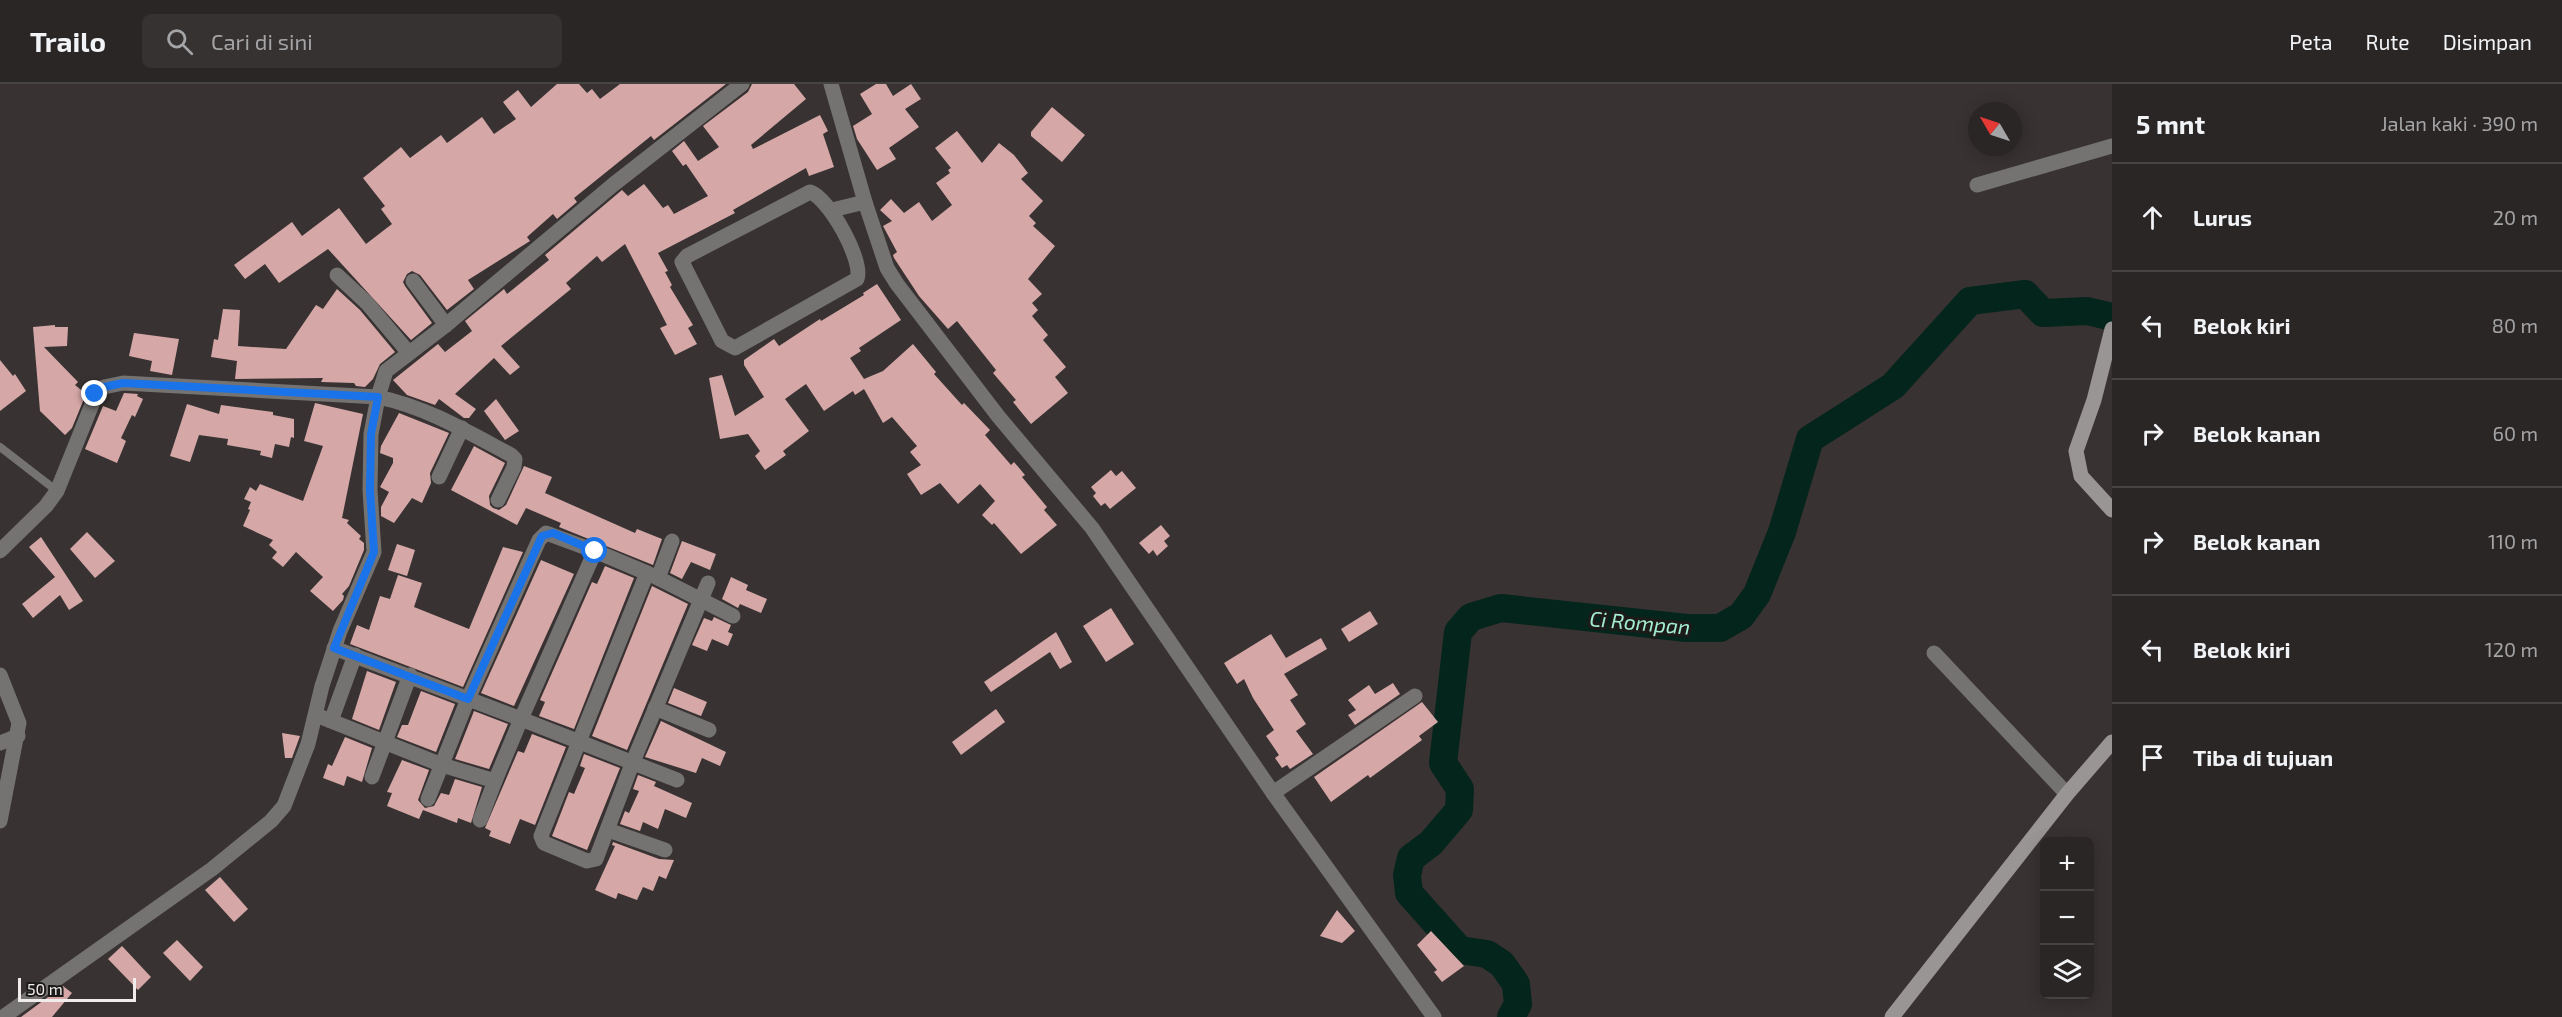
<!DOCTYPE html>
<html lang="id">
<head>
<meta charset="utf-8">
<style>
	body { margin:0; font-family:"Exo 2",sans-serif; background:#363232; color:#f1f3f6 }
	.controls { position:absolute; right:18px; bottom:18px; display:grid; overflow:hidden; border-radius:9px; box-shadow:0 3px 15px #0003 }
	.controls button { width:54px; height:54px; display:grid; place-items:center; padding:0; border:0; border-bottom:2px solid #464343; background:#2a2626; color:#f1f3f6; font:30px sans-serif }
	.compass { position:absolute; left:1968px; top:18px; width:54px; height:54px; border-radius:50%; background:#2a2626; box-shadow:0 3px 15px #0003; rotate:309deg }
	.scale { position:absolute; left:18px; bottom:15px; width:118px; box-sizing:border-box; padding-left:6px; border:3px solid #f0ecec; border-top:0; font-size:16px; line-height:21px; white-space:nowrap; color:#f0ecec; -webkit-text-stroke:4px #1d1a1a; paint-order:stroke }
	.stop { position:absolute; width:18px; height:18px; margin:-14px; border:4px solid #1a73e8; border-radius:50%; background:#fff }
	.stop.end { background:#1a73e8; border-color:#fff; box-shadow:0 2px 6px #0008 }
	.list { margin:0; padding:0; list-style:none }
	h2 { display:flex; justify-content:space-between; align-items:center; height:78px; margin:0; padding:0 24px; font-size:26px }
	h2 small { font-size:20px; font-weight:400; color:#a5a5a7 }
	.list li { display:grid; grid-template-columns:39px 1fr auto; gap:18px; align-items:center; box-sizing:border-box; height:108px; padding:0 24px; border-top:2px solid #464343 }
	.list b { display:block; font-size:22px; white-space:nowrap }
	.list em { font-size:20px; font-style:normal; color:#a5a5a7 }
	.icon { flex:none; width:33px; height:33px; fill:none; stroke:currentColor; stroke-width:2; stroke-linecap:round; stroke-linejoin:round }
	.map { position:relative; flex:none; width:2112px; height:933px; overflow:hidden }
	header { display:flex; align-items:center; gap:36px; box-sizing:border-box; height:84px; padding:0 30px; background:#2a2626; border-bottom:2px solid #464343 }
	header strong { font-size:28px }
	nav { display:flex; gap:33px; margin-inline-start:auto; font-size:21px }
	.search { width:420px; height:54px; background:#363232; display:flex; align-items:center; gap:15px; box-sizing:border-box; padding:0 21px; border-radius:9px; color:#a5a5a7; font-size:22px }
	main { display:flex }
	aside { flex:1; background:#2a2626 }
	.map>svg:first-child { display:block }
	.lines { fill:none; stroke-linecap:round; stroke-linejoin:round }
	.river { stroke:#04251b; stroke-width:28 }
	.building { fill:#d5a8a7 }
	.lane { stroke:#757272; stroke-width:8 }
	.street { stroke:#757272; stroke-width:15 }
	.secondary { stroke:#9a9595; stroke-width:15 }
	.route { stroke:#1a73e8; stroke-width:8 }
	.labels { text-anchor:middle; dominant-baseline:central; stroke-width:6; stroke-linejoin:round; paint-order:stroke }
	.water-label { font-size:21px; font-style:italic; fill:#a3eed2; stroke:#1d1a1a }
</style>
</head>
<body>
<header>
<strong>Trailo</strong>
<div class="search"><svg class="icon" aria-label="search" viewBox="0 0 24 24"><circle cx="10" cy="10" r="6"/><path d="M15 15l6 6"/></svg>Cari di sini</div>
<nav><a>Peta</a><a>Rute</a><a>Disimpan</a></nav>
</header>
<main>
<div class="map">
<svg width="2112" height="933" viewBox="0 0 2112 933">
	<rect width="100%" height="100%" fill="#383232"/>
	<g class="lines">
		<polyline class="river" points="1511,933 1518,920 1516,900 1502,880 1487,870 1460,866 1409,809 1407,791 1411,774 1431,759 1459,726 1460,705 1443,679 1458,548 1471,533 1501,524 1687,544 1720,544 1741,532 1757,510 1782,448 1810,355 1893,302 1970,217 2025,210 2043,229 2087,227 2112,233"/>
	</g>
	<g class="building">
		<polygon points="557,0 579,0 587,9 592,5 600,15 620,0 726,0 654,56 651,52 574,114 577,118 557,135 553,130 527,153 530,157 468,196 474,205 447,226 420,191 412,187 407,190 403,198 405,202 432,239 411,256 328,165 279,199 265,180 245,195 234,181 292,138 302,152 339,124 366,160 392,140 381,125 385,122 363,94 401,63 410,74 441,51 447,59 482,33 494,50 516,35 503,18 518,6 531,23"/>
		<polygon points="752,0 794,0 806,15 751,61 753,65 820,31 828,47 823,50 834,83 809,92 806,84 733,126 735,129 658,169 668,187 665,188 672,201 670,203 693,241 688,244 697,260 675,271 660,244 667,241 625,160 602,178 597,172 566,199 571,205 501,262 520,283 510,291 494,274 455,310 476,325 469,334 464,334 439,315 435,321 407,311 393,296 438,260 445,268 472,247 465,237 504,205 507,210 549,176 545,171 622,106 628,112 644,100 663,124 668,121 674,130 708,112 686,80 683,82 672,67 684,57 698,77 719,63 703,42 748,8"/>
		<polygon points="876,0 886,0 893,12 911,0 921,15 905,25 919,43 889,64 896,75 877,86 857,55 853,42 872,30 860,10"/>
		<polygon points="1052,23 1085,51 1062,78 1031,52 1031,48"/>
		<polygon points="957,47 982,79 999,59 1014,71 1028,89 1021,95 1043,117 1029,132 1036,139 1033,142 1055,162 1028,195 1042,210 1032,219 1038,226 1032,232 1048,251 1043,256 1066,283 1055,293 1068,309 1031,340 1013,318 1016,316 993,289 996,286 957,237 948,245 919,212 894,174 893,171 897,168 883,142 892,137 880,126 891,115 904,129 919,118 932,137 952,121 936,99 950,89 948,86 951,84 935,64"/>
		<polygon points="877,200 901,236 859,264 861,267 850,274 864,295 883,287 913,260 936,288 934,290 962,321 964,319 990,346 985,351 1011,381 1014,378 1025,391 1022,393 1047,423 1044,426 1057,441 1021,470 994,439 992,441 982,431 995,417 980,400 958,420 940,399 921,411 907,390 921,381 910,368 917,362 892,333 883,339 864,305 855,311 853,307 824,327 806,300 785,315 809,347 783,367 786,371 765,386 755,372 760,367 748,350 720,355 709,294 722,291 735,332 764,313 744,281 744,276 774,255 779,262 820,235 821,237 864,211 863,209"/>
		<polygon points="337,205 360,226 395,268 380,280 373,295 365,303 356,302 354,299 321,298 323,294 235,295 237,277 211,273 214,255 218,256 223,225 240,226 238,262 286,265 316,221 323,225"/>
		<polygon points="55,241 55,243 68,243 67,262 44,263 78,298 75,301 86,310 72,344 65,351 40,327 33,243"/>
		<polygon points="134,249 179,255 172,291 150,287 152,277 129,272"/>
		<polygon points="0,276 13,292 15,290 26,307 0,327"/>
		<polygon points="124,309 138,310 137,312 143,315 135,333 132,331 121,354 126,357 117,379 85,365 103,322 116,327"/>
		<polygon points="496,315 519,347 505,356 484,327"/>
		<polygon points="315,319 363,330 342,434 349,436 347,439 361,452 359,455 364,459 364,466 349,502 342,510 344,512 343,516 333,527 310,507 323,493 296,468 283,483 272,474 277,468 269,461 273,456 243,442 250,426 248,425 251,418 244,415 250,403 256,407 260,400 303,417 323,362 304,357"/>
		<polygon points="187,320 219,330 221,321 273,328 273,331 294,335 294,354 291,353 289,363 275,360 272,374 260,371 261,367 227,361 228,355 199,351 190,378 170,372"/>
		<polygon points="399,329 449,349 430,389 431,399 422,419 412,414 394,439 381,432 381,423 389,408 380,403 393,379 393,374 380,369 381,362"/>
		<polygon points="474,362 505,379 489,412 490,421 493,424 499,426 506,421 524,382 552,393 545,409 635,449 637,445 662,455 653,481 559,443 561,439 526,424 517,441 451,406"/>
		<polygon points="1111,386 1116,392 1122,387 1136,404 1110,425 1105,419 1101,422 1093,412 1096,409 1091,403"/>
		<polygon points="1161,441 1170,452 1164,457 1168,462 1157,472 1153,466 1149,470 1139,459"/>
		<polygon points="87,448 115,477 95,494 70,465"/>
		<polygon points="41,453 83,517 69,526 60,511 33,534 22,520 55,493 29,463"/>
		<polygon points="682,457 716,470 710,486 691,478 682,495 670,489"/>
		<polygon points="397,460 415,466 407,492 388,486"/>
		<polygon points="503,463 523,468 463,603 350,560 357,541 369,546 380,512 390,515 398,491 422,499 414,523 469,545"/>
		<polygon points="541,476 574,490 514,622 481,609"/>
		<polygon points="605,482 634,494 574,645 539,632 545,618 540,616 592,498 597,500"/>
		<polygon points="731,493 748,501 746,506 767,515 761,529 740,520 738,524 722,515"/>
		<polygon points="652,502 688,520 627,666 592,652"/>
		<polygon points="1111,524 1134,560 1106,578 1083,542"/>
		<polygon points="1370,527 1378,540 1349,558 1341,545"/>
		<polygon points="714,533 731,541 728,548 733,550 728,562 712,555 707,567 692,561 704,534 712,537"/>
		<polygon points="1056,548 1072,578 1060,585 1050,568 991,608 984,598"/>
		<polygon points="1271,550 1286,574 1321,554 1327,565 1284,590 1298,611 1290,616 1306,640 1296,647 1313,670 1290,685 1287,681 1282,684 1275,674 1279,671 1266,652 1274,646 1253,614 1244,595 1237,600 1224,579"/>
		<polygon points="367,587 396,598 379,646 352,635"/>
		<polygon points="1393,599 1400,610 1355,641 1348,631 1356,626 1348,616 1369,601 1375,610"/>
		<polygon points="674,604 707,618 701,632 668,619"/>
		<polygon points="421,607 455,620 436,668 397,653 402,641 408,641"/>
		<polygon points="1422,618 1438,638 1419,652 1422,656 1370,694 1368,691 1331,718 1314,693"/>
		<polygon points="996,625 1005,638 961,671 952,658"/>
		<polygon points="474,627 508,640 489,685 455,675"/>
		<polygon points="661,637 726,668 720,682 702,674 696,689 645,673"/>
		<polygon points="282,649 300,652 292,674 285,674"/>
		<polygon points="532,650 566,663 535,741 520,735 510,760 489,752 491,747 485,744 518,667 524,669"/>
		<polygon points="345,653 372,664 362,698 347,692 344,702 323,694 328,680 332,682"/>
		<polygon points="584,670 620,684 587,766 552,752 569,708 574,710 585,684 580,682"/>
		<polygon points="402,676 429,686 418,716 425,724 434,722 441,709 449,711 455,695 482,703 471,739 458,734 457,739 423,726 419,735 387,722 392,709 387,708"/>
		<polygon points="638,691 656,698 654,702 692,719 686,734 665,725 658,745 643,738 640,747 620,740 625,727 629,729 639,707 633,705"/>
		<polygon points="613,758 659,775 674,776 666,795 659,792 653,807 643,803 637,816 618,809 616,815 595,806 615,762 612,761"/>
		<polygon points="220,793 248,825 234,838 205,806"/>
		<polygon points="1337,826 1355,847 1342,859 1320,852"/>
		<polygon points="1431,847 1464,882 1442,898 1434,888 1437,886 1417,861"/>
		<polygon points="177,856 203,883 190,897 163,869"/>
		<polygon points="122,862 151,893 138,906 108,875"/>
		<polygon points="63,902 72,909 52,933 21,933"/>
	</g>
	<g class="lines">
		<polyline class="lane" points="0,363 57,407"/>
		<g class="street">
			<polyline points="831,0 865,118 887,184 897,200 998,332 1092,444 1273,709 1434,933"/>
			<polyline points="1977,101 2112,62"/>
			<path d="M810 108C829 114 864 177 857 195L735 264 722 257 682 178 687 172Z"/>
			<polyline points="832,126 865,118"/>
			<polyline points="337,191 367,219 409,269"/>
			<polyline points="413,197 446,241"/>
			<polyline points="439,393 462,344"/>
			<polyline points="672,457 658,494 647,489 541,752 544,759 587,777 596,775 632,680 708,499"/>
			<path d="M0 467 46 422 57 407 97 308 104 303 123 299 378 313C426 323 468 348 511 371L515 375 514 383 498 416"/>
			<polyline points="595,467 647,489"/>
			<polyline points="658,494 733,532"/>
			<polyline points="1934,569 2067,710"/>
			<polyline points="0,591 19,639 0,737"/>
			<polyline points="655,624 709,646"/>
			<polyline points="316,631 442,681 495,697 521,635 334,564"/>
			<polyline points="331,637 355,571"/>
			<polyline points="0,659 18,652"/>
			<polyline points="372,693 410,591"/>
			<polyline points="1273,709 1415,612"/>
			<polyline points="428,715 468,615 539,456 546,449 595,467 521,635 677,696"/>
			<polyline points="480,736 495,697"/>
			<polyline points="608,746 665,766"/>
			<polyline points="3,933 212,785 271,737 284,722 308,660 322,602 340,547 374,468 370,406 371,350 378,313 386,287 446,241 614,100 742,0"/>
		</g>
		<g class="secondary">
			<polyline points="2112,245 2094,316 2076,367 2081,392 2112,426"/>
			<polyline points="1892,933 2067,710 2112,658"/>
		</g>
	</g>
	<g class="lines">
		<polyline class="route" points="95,310 104,303 123,299 378,313 371,350 370,406 374,468 334,564 468,615 542,452 553,449 595,467"/>
	</g>
	<g class="labels">
		<g class="water-label">
			<text transform="translate(1640 538) rotate(5)">Ci Rompan</text>
		</g>
	</g>
</svg>
<div class="controls">
<button>+</button>
<button>−</button>
<button><svg class="icon" aria-label="layers" viewBox="0 0 24 24"><path d="M12 4l9 5-9 5-9-5zM3 14l9 5 9-5"/></svg></button>
</div>
<svg class="compass" viewBox="-18 -18 36 36"><path d="M0-13l5 13h-10z" fill="#e53935"/><path d="M0 13l5-13h-10z" fill="#a5a5a7"/></svg>
<div class="scale">50 m</div>
<div class="stop" style="left:595px;top:467px"></div>
<div class="stop end" style="left:95px;top:310px"></div>
</div>
<aside>
<h2>5 mnt<small>Jalan kaki · 390 m</small></h2>
<ul class="list">
<li><svg class="icon" aria-label="ahead" viewBox="0 0 24 24"><path d="M12 20V5M6 11l6-6 6 6"/></svg><div><b>Lurus</b></div><em>20 m</em></li>
<li><svg class="icon" aria-label="left" viewBox="0 0 24 24"><path d="M17 20v-9H6M10 6l-5 5 5 5"/></svg><div><b>Belok kiri</b></div><em>80 m</em></li>
<li><svg class="icon" aria-label="right" viewBox="0 0 24 24"><path d="M7 20v-9h11M14 6l5 5-5 5"/></svg><div><b>Belok kanan</b></div><em>60 m</em></li>
<li><svg class="icon" aria-label="right" viewBox="0 0 24 24"><path d="M7 20v-9h11M14 6l5 5-5 5"/></svg><div><b>Belok kanan</b></div><em>110 m</em></li>
<li><svg class="icon" aria-label="left" viewBox="0 0 24 24"><path d="M17 20v-9H6M10 6l-5 5 5 5"/></svg><div><b>Belok kiri</b></div><em>120 m</em></li>
<li><svg class="icon" aria-label="arrive" viewBox="0 0 24 24"><path d="M6 21V4h12l-3 4 3 4H6"/></svg><div><b>Tiba di tujuan</b></div></li>
</ul>
</aside>
</main>
</body>
</html>
